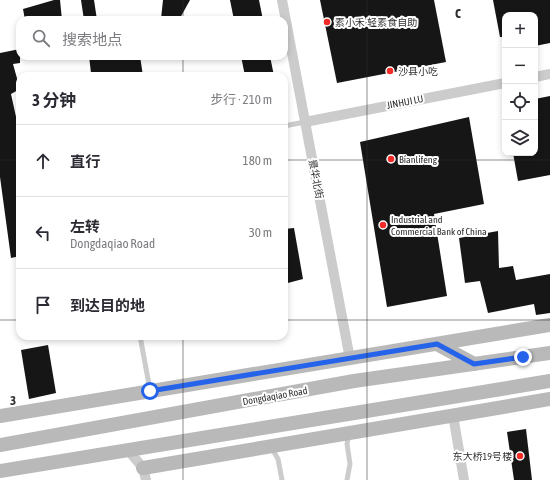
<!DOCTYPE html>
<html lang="zh">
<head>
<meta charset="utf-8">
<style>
	body { margin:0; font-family:"Asap Condensed","Noto Sans SC",sans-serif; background:#f7f7f7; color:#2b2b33 }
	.controls { position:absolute; right:12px; top:12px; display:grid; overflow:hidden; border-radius:8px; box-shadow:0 2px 6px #0003 }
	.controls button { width:36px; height:36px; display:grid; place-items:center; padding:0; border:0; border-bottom:1px solid #e1e1e2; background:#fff; color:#2b2b33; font:20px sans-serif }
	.stop { position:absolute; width:12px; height:12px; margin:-9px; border:3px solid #2563eb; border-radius:50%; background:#fff }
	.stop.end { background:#2563eb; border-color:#fff; box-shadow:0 1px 4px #0008 }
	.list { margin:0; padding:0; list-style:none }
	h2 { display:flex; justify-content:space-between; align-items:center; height:52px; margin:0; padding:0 16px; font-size:17px }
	h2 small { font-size:13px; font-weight:400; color:#7c7c81 }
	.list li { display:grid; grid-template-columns:26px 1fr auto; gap:12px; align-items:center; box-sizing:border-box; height:72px; padding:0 16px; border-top:1px solid #e1e1e2 }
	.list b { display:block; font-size:15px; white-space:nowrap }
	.list p { margin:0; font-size:13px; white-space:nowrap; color:#7c7c81 }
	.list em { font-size:13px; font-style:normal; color:#7c7c81 }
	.icon { flex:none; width:22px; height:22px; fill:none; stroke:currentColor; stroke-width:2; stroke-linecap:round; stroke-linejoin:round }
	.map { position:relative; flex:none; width:550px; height:480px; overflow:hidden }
	.search { position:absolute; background:#fff; box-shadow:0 2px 6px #0003; left:16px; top:16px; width:272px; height:44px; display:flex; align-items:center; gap:10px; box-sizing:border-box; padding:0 14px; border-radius:12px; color:#7c7c81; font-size:15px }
	.panel { position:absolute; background:#fff; box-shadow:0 2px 6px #0003; left:16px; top:72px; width:272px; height:268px; border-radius:12px }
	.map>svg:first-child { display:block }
	.building { fill:#161616 }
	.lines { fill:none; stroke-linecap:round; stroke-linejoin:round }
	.lane { stroke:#ccc; stroke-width:5 }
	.street { stroke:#ccc; stroke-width:10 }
	.secondary { stroke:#b9b9b9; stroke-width:14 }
	.route { stroke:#2563eb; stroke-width:5 }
	.grid { fill:none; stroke:#2f2f2f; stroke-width:1; stroke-opacity:0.55 }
	.poi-dot { fill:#f12b26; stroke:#fff; stroke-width:1.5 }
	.labels { text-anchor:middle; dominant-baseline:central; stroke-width:4; stroke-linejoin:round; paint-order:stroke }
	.poi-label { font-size:10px; fill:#2f2f2f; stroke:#fff; text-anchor:start }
	.street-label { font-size:10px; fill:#2f2f2f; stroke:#fff }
	.grid-label { font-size:13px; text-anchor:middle; font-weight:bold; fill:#2f2f2f; stroke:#fff; stroke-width:4; stroke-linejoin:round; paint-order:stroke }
</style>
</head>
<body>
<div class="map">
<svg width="550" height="480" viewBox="0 0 550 480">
	<rect width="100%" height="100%" fill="#fff"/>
	<g class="building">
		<polygon points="54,0 60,0 62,20 25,20 23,9"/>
		<polygon points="81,0 94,0 97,20 84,20"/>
		<polygon points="163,0 190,0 179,20 167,20 161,19"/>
		<polygon points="230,0 259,0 263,20 234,20"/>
		<polygon points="320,0 434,0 446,62 337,83"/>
		<polygon points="493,0 550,0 550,43 535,46 535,15 505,15 505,37 500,37"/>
		<polygon points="20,49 20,63 13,64 20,89 11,94 20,135 20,256 11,258 0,177 0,53"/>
		<polygon points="89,56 140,56 143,76 117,76 117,75 91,73"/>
		<polygon points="241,56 270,56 274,76 245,76"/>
		<polygon points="550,96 550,175 518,181 513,153 535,153 535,99"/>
		<polygon points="469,117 484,204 434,214 447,296 387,307 360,142"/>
		<polygon points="294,228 303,279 284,284 284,229"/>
		<polygon points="498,231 499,268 513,266 516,280 550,274 550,313 536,315 534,304 488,313 480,281 465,283 459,238"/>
		<polygon points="48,345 56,393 29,399 21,350"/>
		<polygon points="526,429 532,480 514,480 507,432"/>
	</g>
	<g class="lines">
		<g class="lane">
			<polyline points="284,126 305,122"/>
			<polyline points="140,336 150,390"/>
			<polyline points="271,447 278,459 282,480"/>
			<polyline points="347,480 350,464 347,444 349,434"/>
		</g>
		<g class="street">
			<polyline points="282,0 350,359"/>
			<polyline points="535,77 550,74"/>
			<polyline points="305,122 505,83"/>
			<polyline points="453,415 464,480"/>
			<polyline points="128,450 143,468 146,480"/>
		</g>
		<g class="secondary">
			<polyline points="437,344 474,364"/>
			<polyline points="0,416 550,325"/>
			<polyline points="0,445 354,381 550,353"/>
			<polyline points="143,468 550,399"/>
			<polyline points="0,471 550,381"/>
		</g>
	</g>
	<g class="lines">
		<polyline class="route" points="150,391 437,344 474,364 523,357"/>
	</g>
	<path class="grid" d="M183 0V20M367 0V480M183 56V76M0 160H20M284 160H550M0 320H20M284 320H550M183 336V480"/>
	<g class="poi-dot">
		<circle cx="327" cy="22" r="4"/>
		<circle cx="390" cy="71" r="4"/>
		<circle cx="391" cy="159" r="4"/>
		<circle cx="383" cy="225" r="4"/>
		<circle cx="520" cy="456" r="4"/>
	</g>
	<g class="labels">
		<g class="poi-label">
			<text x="335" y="22">素小禾·轻素食自助</text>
			<text x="398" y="71">沙县小吃</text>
			<text x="399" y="159">Bianlifeng</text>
			<text x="391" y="219">Industrial and<tspan x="391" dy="12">Commercial Bank of China</tspan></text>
			<text x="512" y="456" text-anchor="end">东大桥19号楼</text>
		</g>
		<g class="street-label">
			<text transform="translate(405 102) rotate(-11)">JINHUI LU</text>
			<text transform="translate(316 179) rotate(79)">景华北街</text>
			<text transform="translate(275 396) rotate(-10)">Dongdaqiao Road</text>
		</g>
	</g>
	<g class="grid-label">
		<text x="458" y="18">C</text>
		<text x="13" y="405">3</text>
	</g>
</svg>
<div class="controls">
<button>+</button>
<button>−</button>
<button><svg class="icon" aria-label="locate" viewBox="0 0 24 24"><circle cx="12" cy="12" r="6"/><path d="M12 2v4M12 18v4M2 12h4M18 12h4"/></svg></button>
<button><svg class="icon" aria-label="layers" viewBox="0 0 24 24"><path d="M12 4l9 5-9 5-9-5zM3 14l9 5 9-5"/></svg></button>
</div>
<div class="stop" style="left:150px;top:391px"></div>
<div class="stop end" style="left:523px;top:357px"></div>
<div class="search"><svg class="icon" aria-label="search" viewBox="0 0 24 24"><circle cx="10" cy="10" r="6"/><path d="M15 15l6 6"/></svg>搜索地点</div>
<section class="panel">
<h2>3 分钟<small>步行 · 210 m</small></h2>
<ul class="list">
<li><svg class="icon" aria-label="ahead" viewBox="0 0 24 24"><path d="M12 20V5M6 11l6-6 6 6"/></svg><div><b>直行</b></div><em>180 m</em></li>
<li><svg class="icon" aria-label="left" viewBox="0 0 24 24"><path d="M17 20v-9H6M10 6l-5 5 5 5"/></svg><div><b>左转</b><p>Dongdaqiao Road</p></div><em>30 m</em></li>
<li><svg class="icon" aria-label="arrive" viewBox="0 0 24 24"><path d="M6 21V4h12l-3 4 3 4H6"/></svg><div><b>到达目的地</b></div></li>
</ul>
</section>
</div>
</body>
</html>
